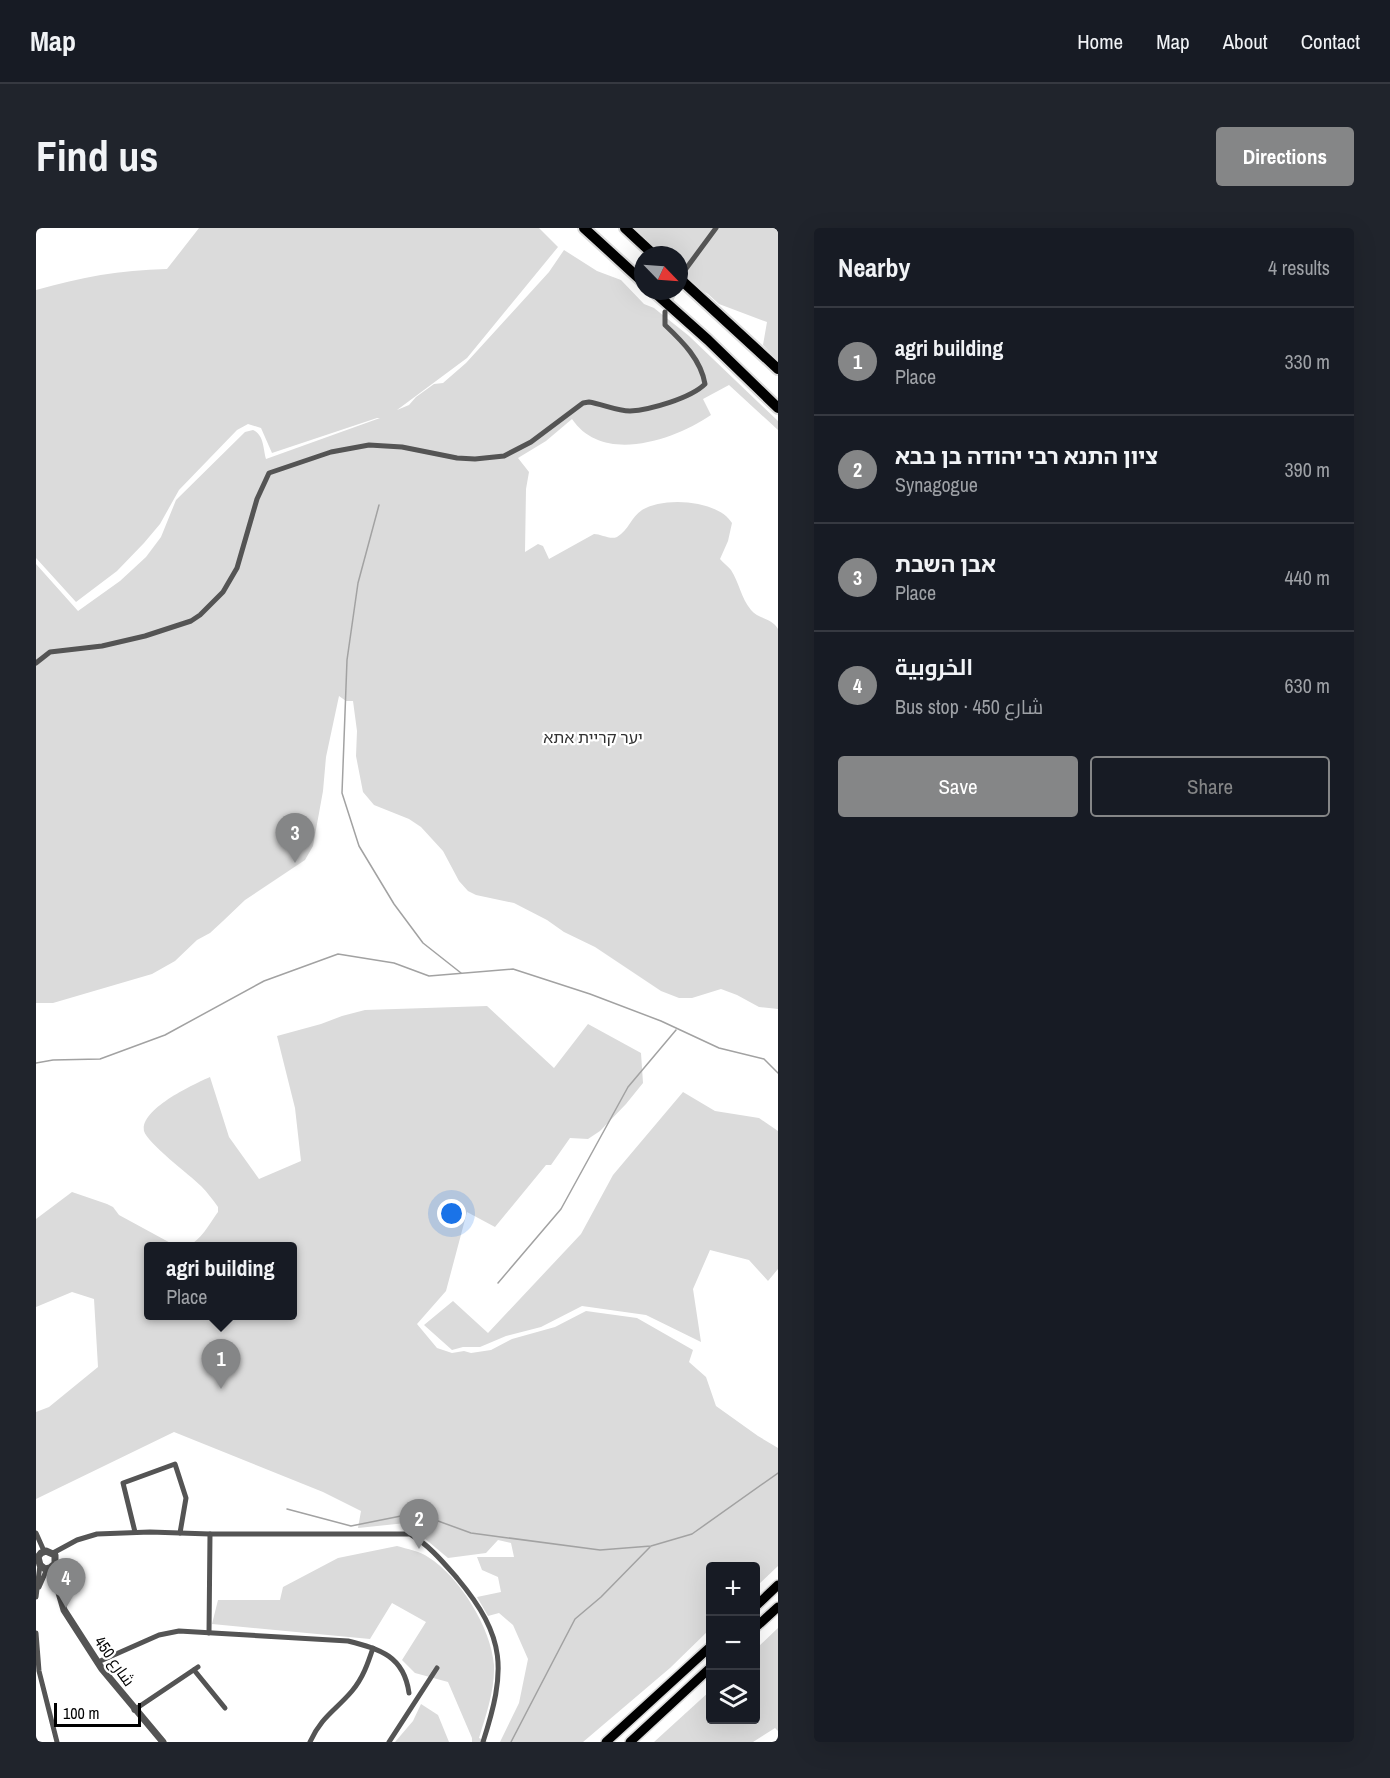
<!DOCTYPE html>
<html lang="en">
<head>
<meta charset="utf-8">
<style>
	body { margin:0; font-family:"Archivo Narrow",Cairo,"Noto Sans Hebrew",sans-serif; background:#20242c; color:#f1f3f6 }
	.controls { position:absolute; right:18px; bottom:18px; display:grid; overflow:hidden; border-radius:6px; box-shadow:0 6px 24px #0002 }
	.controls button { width:54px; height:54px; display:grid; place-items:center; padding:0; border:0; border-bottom:2px solid #363941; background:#171b24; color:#f1f3f6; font:30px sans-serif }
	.compass { position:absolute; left:598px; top:18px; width:54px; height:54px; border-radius:50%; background:#171b24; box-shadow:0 6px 24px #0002; rotate:115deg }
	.scale { position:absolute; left:18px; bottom:15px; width:87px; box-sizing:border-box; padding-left:6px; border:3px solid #000; border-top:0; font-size:16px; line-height:21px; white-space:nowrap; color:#000; -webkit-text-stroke:4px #fff; paint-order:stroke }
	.you { position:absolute; left:416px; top:986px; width:21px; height:21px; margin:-15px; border:4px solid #fff; border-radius:50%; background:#1a73e8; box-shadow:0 0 0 9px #1a73e833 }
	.badge { display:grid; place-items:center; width:39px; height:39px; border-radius:50%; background:#858687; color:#fff; font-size:20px; font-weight:700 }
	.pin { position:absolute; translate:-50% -50px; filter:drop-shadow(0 2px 3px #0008) }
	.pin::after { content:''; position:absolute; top:32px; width:21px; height:18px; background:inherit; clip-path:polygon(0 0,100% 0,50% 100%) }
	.popup { position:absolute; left:108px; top:1014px; width:153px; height:78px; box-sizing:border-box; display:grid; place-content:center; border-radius:6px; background:#171b24; filter:drop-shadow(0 2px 4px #0005); font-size:20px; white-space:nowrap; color:#9ea1a6 }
	.popup b { font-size:22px; color:#f1f3f6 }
	.popup::after { content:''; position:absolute; left:50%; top:100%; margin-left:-12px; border:12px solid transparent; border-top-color:#171b24 }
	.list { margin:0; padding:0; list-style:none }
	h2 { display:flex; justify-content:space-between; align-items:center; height:78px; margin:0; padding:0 24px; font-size:26px }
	h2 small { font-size:20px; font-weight:400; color:#9ea1a6 }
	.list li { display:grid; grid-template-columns:39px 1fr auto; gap:18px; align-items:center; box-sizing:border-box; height:108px; padding:0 24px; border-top:2px solid #363941 }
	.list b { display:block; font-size:22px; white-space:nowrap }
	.list p { margin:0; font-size:20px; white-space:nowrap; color:#9ea1a6 }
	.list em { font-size:20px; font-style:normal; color:#9ea1a6 }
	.actions { display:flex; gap:12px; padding:18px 24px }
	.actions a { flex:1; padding:14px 0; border:2px solid #858687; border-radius:6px; text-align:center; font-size:21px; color:#858687 }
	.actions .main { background:#858687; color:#fff }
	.icon { flex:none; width:33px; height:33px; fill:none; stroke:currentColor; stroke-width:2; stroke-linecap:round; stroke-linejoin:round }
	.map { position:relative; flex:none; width:742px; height:1514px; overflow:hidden; border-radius:6px }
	header { display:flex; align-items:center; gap:36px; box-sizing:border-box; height:84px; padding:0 30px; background:#171b24; border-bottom:2px solid #363941 }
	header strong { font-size:28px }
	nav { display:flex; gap:33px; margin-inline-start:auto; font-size:21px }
	.intro { display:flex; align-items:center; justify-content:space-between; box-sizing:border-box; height:144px; padding:0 36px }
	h1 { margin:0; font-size:42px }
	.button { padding:15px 27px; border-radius:6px; background:#858687; color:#fff; font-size:21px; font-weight:700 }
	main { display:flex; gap:36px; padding:0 36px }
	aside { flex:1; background:#171b24; border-radius:6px; box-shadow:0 6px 24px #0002 }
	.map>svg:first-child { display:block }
	.green { fill:#dbdbdb }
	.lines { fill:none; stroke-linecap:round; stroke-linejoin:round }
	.stream { stroke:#a2a2a2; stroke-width:1.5 }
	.minor-tunnel { stroke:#d9d9d9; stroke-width:5; stroke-dasharray:5 2.5; stroke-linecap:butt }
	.trunk-casing { stroke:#dbdbdb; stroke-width:12 }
	.motorway-casing { stroke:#dbdbdb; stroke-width:14 }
	.minor { stroke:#545454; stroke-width:5 }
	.tertiary { stroke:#545454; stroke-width:7 }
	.trunk { stroke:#000; stroke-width:9 }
	.motorway { stroke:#000; stroke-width:10 }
	.labels { text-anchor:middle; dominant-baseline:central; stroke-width:4.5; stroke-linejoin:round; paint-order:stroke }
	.park-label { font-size:16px; fill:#323232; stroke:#fff }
	.street-label { font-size:16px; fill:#000; stroke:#fff }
</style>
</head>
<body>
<header>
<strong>Map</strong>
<nav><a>Home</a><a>Map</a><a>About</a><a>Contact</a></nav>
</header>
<div class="intro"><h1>Find us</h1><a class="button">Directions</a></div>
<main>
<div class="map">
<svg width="742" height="1514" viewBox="0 0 742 1514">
	<rect width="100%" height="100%" fill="#fff"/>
	<g class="green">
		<path d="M163 0H503L522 19 431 130 361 182 373 177 380 169 398 156 407 155 430 135 513 44 528 22 561 43 585 52 608 76 618 80 653 108 742 193V202L693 157 667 171 675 187C638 212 567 237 536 191L510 213 482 230 493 244 490 261 489 324 502 316 507 318 513 331 558 306C565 306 574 312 581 309 593 302 595 289 606 282 628 268 682 272 696 295L692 313 684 331C687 335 692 338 695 342 703 354 705 370 715 382 722 391 736 390 742 401V781L723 779 701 767 685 761 656 770H643L625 763 559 719 528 704 511 692 478 675 440 667 432 663 423 653 407 623 385 599 373 591 338 577 327 564 320 528 321 503 317 473H310L303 468 290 529 287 563 277 618 269 632 209 672 187 693 174 705 161 712 139 733 116 746 17 775H0V336L42 383 84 353 110 329 125 309 140 272 209 204 217 202C228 207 227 220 230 231L344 190H341L236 225 225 200 212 196 201 202 143 262 124 296 108 315 81 343 40 374 0 330V62C46 49 83 42 131 41Z"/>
		<polygon points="598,0 742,0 742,133 727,117 731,94 683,76 672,66 645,51 643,27 628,27"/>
		<path d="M451 778 518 840 552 796 605 825 607 855 590 876 564 903 552 911 534 910 515 937H510L459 999 431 984 410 1063 381 1096 401 1120 416 1125 428 1123 435 1125 455 1122 476 1111 519 1099 550 1083 601 1090 657 1122 653 1134 670 1149 680 1178 722 1208 742 1220V1338L720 1359V1338H674V1401L634 1440 547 1514H464L483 1475 492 1431 477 1397 463 1385 452 1388 441 1369 465 1364 462 1349 446 1342 441 1329H478L475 1315 462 1312 450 1325 412 1330 370 1295 322 1300 325 1283 287 1264 138 1204 0 1271V1184L13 1179 62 1139 58 1071 36 1064 0 1079V991L36 964 71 976 77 979 83 987 140 1018H113V1088H257V1018H151C165 1013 173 996 182 984V979C177 972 171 964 165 958 154 947 111 915 108 903 104 881 158 856 174 849L193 909 223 951 265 933 259 880 241 808 285 796 306 788 329 782Z"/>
		<polygon points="647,864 679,883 723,890 742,903 742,1041 732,1053 713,1032 674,1022 657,1061 665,1114 610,1087 546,1078 505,1099 470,1108 444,1119 427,1119 416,1122 388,1097 417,1073 452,1105 545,1006 577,947"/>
		<path d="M361 1318C371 1321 384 1323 392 1329 424 1349 455 1400 458 1437 459 1462 450 1487 443 1510L452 1514H436V1510L412 1454 379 1445 366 1432 390 1394 356 1375 334 1411 176 1396 182 1372H244L247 1359 302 1330Z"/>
		<polygon points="742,1400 742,1503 739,1500 717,1514 618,1514 674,1463 674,1492 720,1492 720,1421"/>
		<polygon points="385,1476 402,1487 413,1514 359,1514 377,1493"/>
	</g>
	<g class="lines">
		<g class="stream">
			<polyline points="343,277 322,355 311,432 306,565 323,618 358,676 387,715 425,745"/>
			<polyline points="0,835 17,832 64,831 129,807 228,753 302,726 358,735 393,748 477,741 554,766 625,793 683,820 728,831 742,845"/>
			<polyline points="462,1055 525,981 592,859 640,802"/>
			<polyline points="251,1281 315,1298 380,1285 435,1305 564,1322 615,1318 656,1306 742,1245"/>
			<polyline points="475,1514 539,1391 565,1369 614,1319"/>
		</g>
		<polyline class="minor-tunnel" points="632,78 639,63"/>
		<defs>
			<g id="trunk">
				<polyline points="720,1378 742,1357"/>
				<polyline points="720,1399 742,1379"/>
				<polyline points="570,1514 674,1419"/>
				<polyline points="594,1514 674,1440"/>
			</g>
			<g id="motorway">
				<polyline points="548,0 607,54"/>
				<polyline points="589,0 618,27"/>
				<polyline points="643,50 742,141"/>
				<polyline points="617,63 672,112 742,180"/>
			</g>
		</defs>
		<use href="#trunk" class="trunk-casing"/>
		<use href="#motorway" class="motorway-casing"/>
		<g class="minor">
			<polyline points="649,42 680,0"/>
			<path d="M0 435 14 424 66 418 109 408 155 393 164 387 187 364 201 340 221 271 233 245 295 224 333 217 366 219 421 230 439 231 468 228 495 214 547 175 553 174C566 176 581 183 594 183 614 182 655 170 669 156 665 132 647 114 629 97V84"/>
			<polyline points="99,1304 87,1255 139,1236 150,1270 144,1305"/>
			<polyline points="0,1305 8,1323"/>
			<path d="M17 1325 41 1312 61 1306 114 1304 174 1306H374C393 1317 407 1334 421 1350 471 1410 470 1442 447 1514"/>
			<polyline points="3,1359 11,1341"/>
			<polyline points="0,1369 4,1337"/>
			<polyline points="0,1405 3,1443 21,1514"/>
			<polyline points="173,1405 174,1306"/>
			<path d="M62 1434 123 1407 143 1403 312 1413C344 1421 368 1428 373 1465"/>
			<polyline points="158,1442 189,1480"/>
			<polyline points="98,1482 162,1439"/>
			<path d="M274 1514C285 1489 300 1482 316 1463 327 1450 332 1435 337 1420"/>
			<polyline points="353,1514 401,1440"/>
		</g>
		<polyline class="tertiary" points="20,1335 14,1340 9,1341 4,1337 2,1329 5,1325 10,1323 19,1327 19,1351 28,1382 66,1441 127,1514"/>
		<use href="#trunk" class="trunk"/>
		<use href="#motorway" class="motorway"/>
	</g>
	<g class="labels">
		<g class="park-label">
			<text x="557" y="509">יער קריית אתא</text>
		</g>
		<g class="street-label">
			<text transform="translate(79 1433) rotate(55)">شارع 450</text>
		</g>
	</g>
</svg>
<div class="controls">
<button>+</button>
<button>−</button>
<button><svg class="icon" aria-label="layers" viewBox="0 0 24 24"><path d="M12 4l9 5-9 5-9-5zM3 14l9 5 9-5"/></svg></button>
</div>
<svg class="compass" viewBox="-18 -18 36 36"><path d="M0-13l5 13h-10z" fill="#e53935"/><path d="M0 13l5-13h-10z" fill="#9ea1a6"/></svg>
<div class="scale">100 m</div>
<div class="you"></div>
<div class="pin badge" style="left:185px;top:1161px">1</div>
<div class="popup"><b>agri building</b>Place</div>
<div class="pin badge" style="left:383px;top:1321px">2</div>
<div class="pin badge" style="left:259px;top:635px">3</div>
<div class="pin badge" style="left:30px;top:1380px">4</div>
</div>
<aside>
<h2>Nearby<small>4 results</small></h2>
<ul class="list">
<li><span class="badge">1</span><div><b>agri building</b><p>Place</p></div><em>330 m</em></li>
<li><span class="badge">2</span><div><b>ציון התנא רבי יהודה בן בבא</b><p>Synagogue</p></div><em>390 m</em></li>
<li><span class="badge">3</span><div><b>אבן השבת</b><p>Place</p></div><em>440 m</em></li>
<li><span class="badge">4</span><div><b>الخروبية</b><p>Bus stop · شارع 450</p></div><em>630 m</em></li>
</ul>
<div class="actions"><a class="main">Save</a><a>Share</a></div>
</aside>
</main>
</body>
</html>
